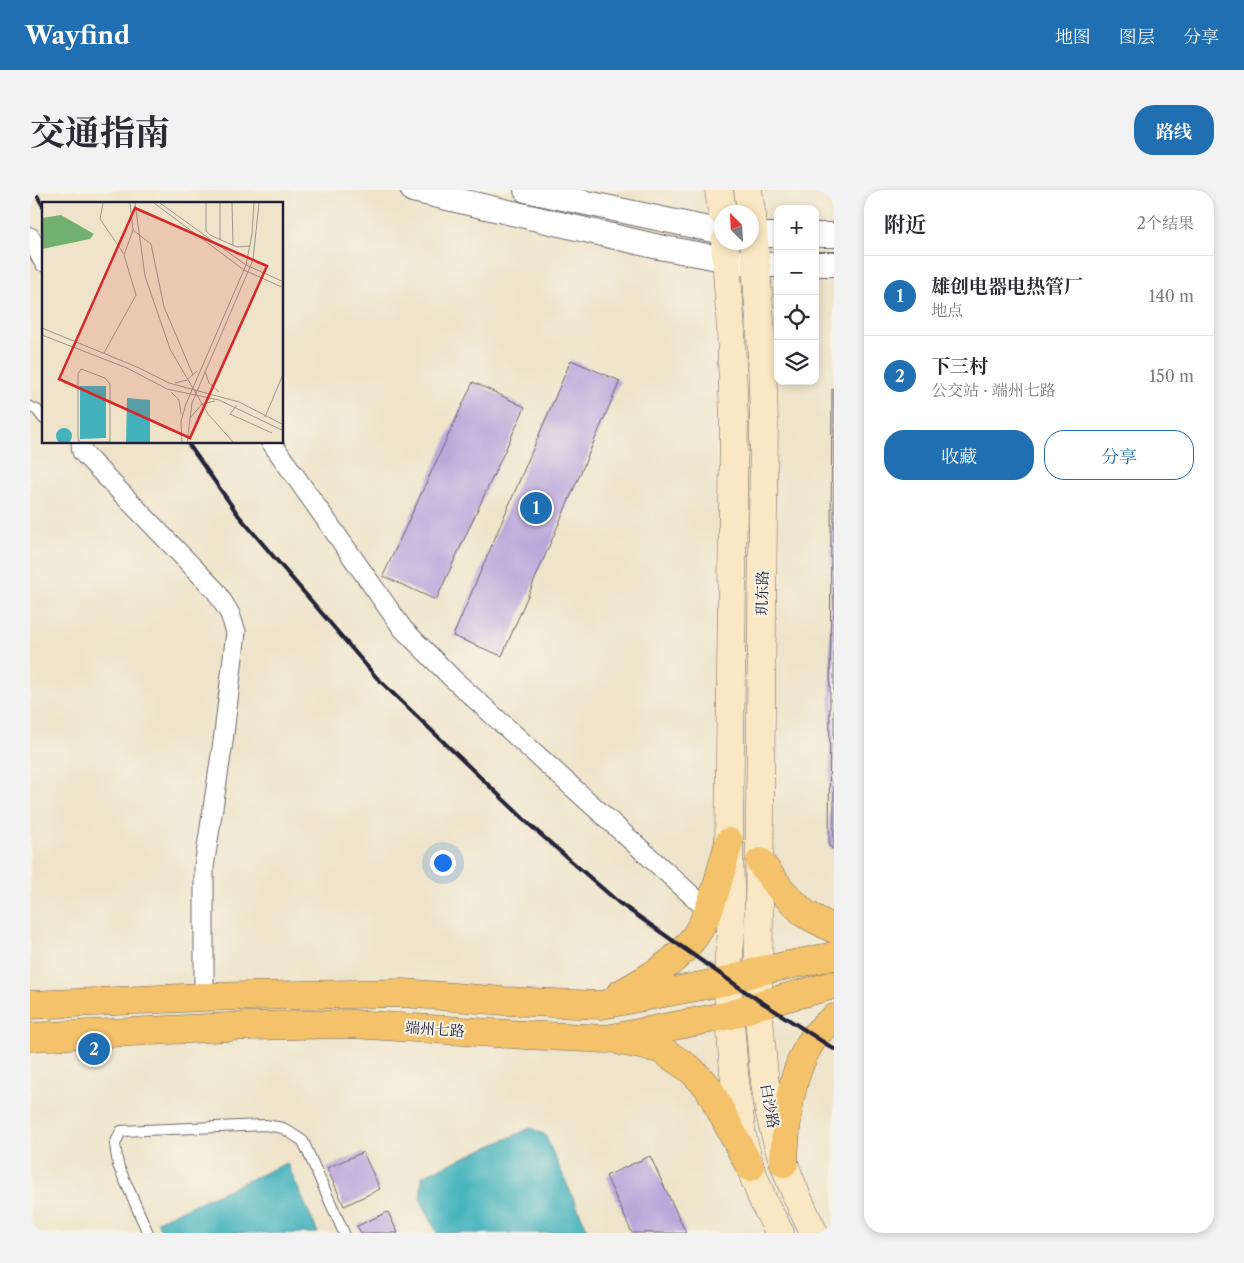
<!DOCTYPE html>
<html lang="zh">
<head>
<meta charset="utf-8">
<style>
	body { margin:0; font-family:"Libre Caslon Text","Noto Serif SC",serif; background:#f2f2f3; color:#2b2b33 }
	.controls { position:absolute; right:15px; top:15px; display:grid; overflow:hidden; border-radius:10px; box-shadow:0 2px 8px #0003 }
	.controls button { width:45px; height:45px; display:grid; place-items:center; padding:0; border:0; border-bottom:1px solid #e1e1e2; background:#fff; color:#2b2b33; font:25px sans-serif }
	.compass { position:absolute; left:684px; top:15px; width:45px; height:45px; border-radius:50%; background:#fff; box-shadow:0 2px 8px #0003; rotate:336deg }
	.you { position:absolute; left:412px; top:672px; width:18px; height:18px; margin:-12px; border:4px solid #fff; border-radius:50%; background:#1a73e8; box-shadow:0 0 0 8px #1a73e833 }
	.badge { display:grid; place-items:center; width:32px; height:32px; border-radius:50%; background:#1f6fb2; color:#fff; font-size:16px; font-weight:700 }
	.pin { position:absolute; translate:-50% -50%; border:2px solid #fff; box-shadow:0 1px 5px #0006 }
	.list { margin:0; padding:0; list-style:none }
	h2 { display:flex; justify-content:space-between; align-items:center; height:65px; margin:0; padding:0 20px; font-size:21px }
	h2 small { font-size:16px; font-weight:400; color:#7c7c81 }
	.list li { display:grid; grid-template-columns:32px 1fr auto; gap:15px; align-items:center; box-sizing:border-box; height:80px; padding:0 20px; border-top:1px solid #e1e1e2 }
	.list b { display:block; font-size:19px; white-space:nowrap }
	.list p { margin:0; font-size:16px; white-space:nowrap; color:#7c7c81 }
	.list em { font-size:16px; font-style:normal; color:#7c7c81 }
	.actions { display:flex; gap:10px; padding:15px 20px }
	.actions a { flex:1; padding:11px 0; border:1px solid #1f6fb2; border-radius:20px; text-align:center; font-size:18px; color:#1f6fb2 }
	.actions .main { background:#1f6fb2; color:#fff }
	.icon { flex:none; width:28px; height:28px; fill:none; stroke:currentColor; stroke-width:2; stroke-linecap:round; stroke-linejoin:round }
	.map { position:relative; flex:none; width:804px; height:1043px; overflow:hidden; border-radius:20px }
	header { display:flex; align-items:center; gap:30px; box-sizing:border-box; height:70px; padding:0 25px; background:#1f6fb2; color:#fff }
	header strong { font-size:24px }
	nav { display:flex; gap:28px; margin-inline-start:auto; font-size:18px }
	.intro { display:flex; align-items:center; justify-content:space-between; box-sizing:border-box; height:120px; padding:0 30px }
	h1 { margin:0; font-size:35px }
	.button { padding:12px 22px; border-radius:20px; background:#1f6fb2; color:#fff; font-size:18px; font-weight:700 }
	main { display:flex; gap:30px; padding:0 30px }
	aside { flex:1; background:#fff; border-radius:20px; box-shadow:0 2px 8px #0003 }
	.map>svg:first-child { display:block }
	.water { fill:#43b2bd; stroke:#326a7c }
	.building { fill:#bca7db }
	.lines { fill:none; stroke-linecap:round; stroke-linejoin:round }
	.service-casing { stroke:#6a666d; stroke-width:12 }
	.minor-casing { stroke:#6a666d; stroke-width:21 }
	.tertiary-casing { stroke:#6a666d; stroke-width:26 }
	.secondary-casing { stroke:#6a666d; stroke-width:29 }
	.primary-casing { stroke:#6a666d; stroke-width:29 }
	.service { stroke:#fff; stroke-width:10 }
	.minor { stroke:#fff; stroke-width:19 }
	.tertiary { stroke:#fff; stroke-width:24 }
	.secondary { stroke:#fae7c3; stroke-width:28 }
	.primary { stroke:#f3c26a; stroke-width:28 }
	.rail { stroke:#22223b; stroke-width:4 }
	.labels { text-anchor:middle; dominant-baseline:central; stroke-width:4; stroke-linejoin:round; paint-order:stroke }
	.street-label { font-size:15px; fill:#22223b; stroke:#f7f3e8 }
	.inset-road { fill:none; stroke:#9d9690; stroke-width:1 }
	.view { fill:#d62828; fill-opacity:0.15; stroke:#d62828; stroke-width:2.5 }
	.inset-edge { fill:none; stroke:#22223b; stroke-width:2.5 }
</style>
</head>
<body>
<header>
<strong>Wayfind</strong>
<nav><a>地图</a><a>图层</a><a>分享</a></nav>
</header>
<div class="intro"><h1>交通指南</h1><a class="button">路线</a></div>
<main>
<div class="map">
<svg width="804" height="1043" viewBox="0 0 804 1043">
	<rect width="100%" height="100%" fill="#f7f3e8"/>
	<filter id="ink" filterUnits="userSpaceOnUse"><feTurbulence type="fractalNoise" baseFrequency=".02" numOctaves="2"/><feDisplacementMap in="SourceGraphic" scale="10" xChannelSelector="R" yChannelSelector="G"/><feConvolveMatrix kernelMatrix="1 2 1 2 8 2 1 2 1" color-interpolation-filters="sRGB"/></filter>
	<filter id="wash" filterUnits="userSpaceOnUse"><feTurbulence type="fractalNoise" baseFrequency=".0096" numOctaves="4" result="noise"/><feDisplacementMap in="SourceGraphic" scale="20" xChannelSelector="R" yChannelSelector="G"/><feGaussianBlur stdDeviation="1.12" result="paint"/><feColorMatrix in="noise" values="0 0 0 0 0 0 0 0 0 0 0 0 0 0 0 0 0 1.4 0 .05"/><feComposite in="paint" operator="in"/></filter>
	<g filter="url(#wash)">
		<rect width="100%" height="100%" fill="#efe4c9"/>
		<g class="water">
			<polygon points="501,938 515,945 559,1043 407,1043 390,1008 392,986"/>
			<polygon points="257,973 288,1043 132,1043 127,1031"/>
		</g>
		<g id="blocks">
			<g class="building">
				<polygon points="541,170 590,191 472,466 423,446"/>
				<polygon points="443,192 495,217 406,410 353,386"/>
				<polygon points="802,199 804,199 804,660 799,656"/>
				<polygon points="333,962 350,999 314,1016 297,978"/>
				<polygon points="620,966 656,1043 602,1043 576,986"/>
				<polygon points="358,1022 368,1043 331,1043 327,1036"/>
			</g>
		</g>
	</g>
	<g filter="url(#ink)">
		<use href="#blocks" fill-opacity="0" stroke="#6a666d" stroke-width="1"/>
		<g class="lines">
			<defs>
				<g id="service">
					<polyline points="0,217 7,220 14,229"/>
					<polyline points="118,1043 88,975 85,954 91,941 235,935 253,938 273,951 314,1043"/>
				</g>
				<g id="minor">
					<polyline points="0,47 14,72"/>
					<polyline points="51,252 52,262 186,401 200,424 206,442 193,552 174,677 174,807"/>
					<polyline points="241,252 373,439 423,489 678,720"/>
				</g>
				<g id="tertiary">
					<polyline points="383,0 629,57 726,75 748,75"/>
					<polyline points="496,0 692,42"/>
					<polyline points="722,45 748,45"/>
					<polyline points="785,45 804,45"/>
					<polyline points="785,74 804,74"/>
				</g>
				<g id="secondary">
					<polyline points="689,0 692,22"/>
					<polyline points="718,0 721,22"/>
					<path d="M722 25 731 143 734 231 728 815C732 858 733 902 745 944 754 978 768 1011 784 1043"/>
					<polyline points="695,52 701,141 704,231 699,652 701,740 697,791 704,882 712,946 720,977 734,1013 750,1043"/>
				</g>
				<g id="primary">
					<polyline points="730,672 752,701 775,724 804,739"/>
					<path d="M590 804C619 788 649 771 667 743 683 719 691 679 699 652"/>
					<polyline points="0,815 174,807 373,803 474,811 571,815 697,791 729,781 804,766"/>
					<polyline points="0,847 219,836 322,834 495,845 577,849 700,825 728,815 804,795"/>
					<polyline points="591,851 630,859 660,879 678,897 720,977"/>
					<path d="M754 973C756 929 759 884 784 847 789 840 798 834 804 828"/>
				</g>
			</defs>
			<use href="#service" class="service-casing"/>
			<use href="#minor" class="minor-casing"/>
			<use href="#tertiary" class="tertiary-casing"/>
			<use href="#secondary" class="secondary-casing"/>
			<use href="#primary" class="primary-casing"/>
			<use href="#service" class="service"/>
			<use href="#minor" class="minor"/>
			<use href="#tertiary" class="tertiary"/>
			<use href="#secondary" class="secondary"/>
			<use href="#primary" class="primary"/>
			<g class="rail">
				<polyline points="4,0 14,18"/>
				<polyline points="157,252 209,326 347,488 501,636 588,712 713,800 804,859"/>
			</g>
		</g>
	</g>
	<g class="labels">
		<g class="street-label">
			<text transform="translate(732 403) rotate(-89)">玑东路</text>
			<text transform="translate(405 839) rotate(4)">端州七路</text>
			<text transform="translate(740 916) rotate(80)">白沙路</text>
		</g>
	</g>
	<g transform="translate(12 12)">
		<rect width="241" height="241" fill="#efe4c9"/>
		<path d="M19 13 52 32 48 37 0 47V16Z" fill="#72b070"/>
		<path d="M38 184H64V236L38 237ZM85 196 108 198V241L84 240ZM14 234a8 8 0 1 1 16 0a8 8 0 1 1-16 0Z" fill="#43b2bd"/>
		<path class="inset-road" d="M61 1 58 17 82 52M93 1 103 74 128 147 166 212 192 241M112 1 202 68 242 86M118 1 204 63 242 80M164 1V29L168 33 195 45 208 44M190 1 191 43M91 28 109 42 122 105 151 173M178 38V1M0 126 95 165 127 181 197 200 242 223M0 133 85 166 125 187 177 198 242 229M62 151 94 93 82 53 91 28 88 1M163 169 167 181 177 190M133 181 145 178 155 169M129 190 137 198 139 212M195 203 188 212 230 231M223 215 242 170M148 216 160 202 173 199M68 240H37L36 236V172L39 167 63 176 68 182V241M140 241 139 219 144 202 204 63 210 32 212 1M145 241 150 201 211 58 217 1"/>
		<path class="view" d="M93 6 225 64 148 236 17 177Z"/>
		<rect width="241" height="241" class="inset-edge"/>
	</g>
</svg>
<div class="controls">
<button>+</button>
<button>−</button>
<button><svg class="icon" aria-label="locate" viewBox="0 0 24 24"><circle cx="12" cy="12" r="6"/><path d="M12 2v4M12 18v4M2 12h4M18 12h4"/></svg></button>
<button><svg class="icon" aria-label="layers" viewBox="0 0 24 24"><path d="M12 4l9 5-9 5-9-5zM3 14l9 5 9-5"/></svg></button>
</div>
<svg class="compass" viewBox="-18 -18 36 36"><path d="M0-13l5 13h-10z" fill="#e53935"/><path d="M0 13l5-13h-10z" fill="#7c7c81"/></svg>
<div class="you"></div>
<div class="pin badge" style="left:506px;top:318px">1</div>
<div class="pin badge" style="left:64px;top:859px">2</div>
</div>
<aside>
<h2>附近<small>2个结果</small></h2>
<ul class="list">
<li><span class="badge">1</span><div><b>雄创电器电热管厂</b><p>地点</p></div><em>140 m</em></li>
<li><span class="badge">2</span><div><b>下三村</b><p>公交站 · 端州七路</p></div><em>150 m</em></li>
</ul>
<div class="actions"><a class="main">收藏</a><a>分享</a></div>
</aside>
</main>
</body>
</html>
